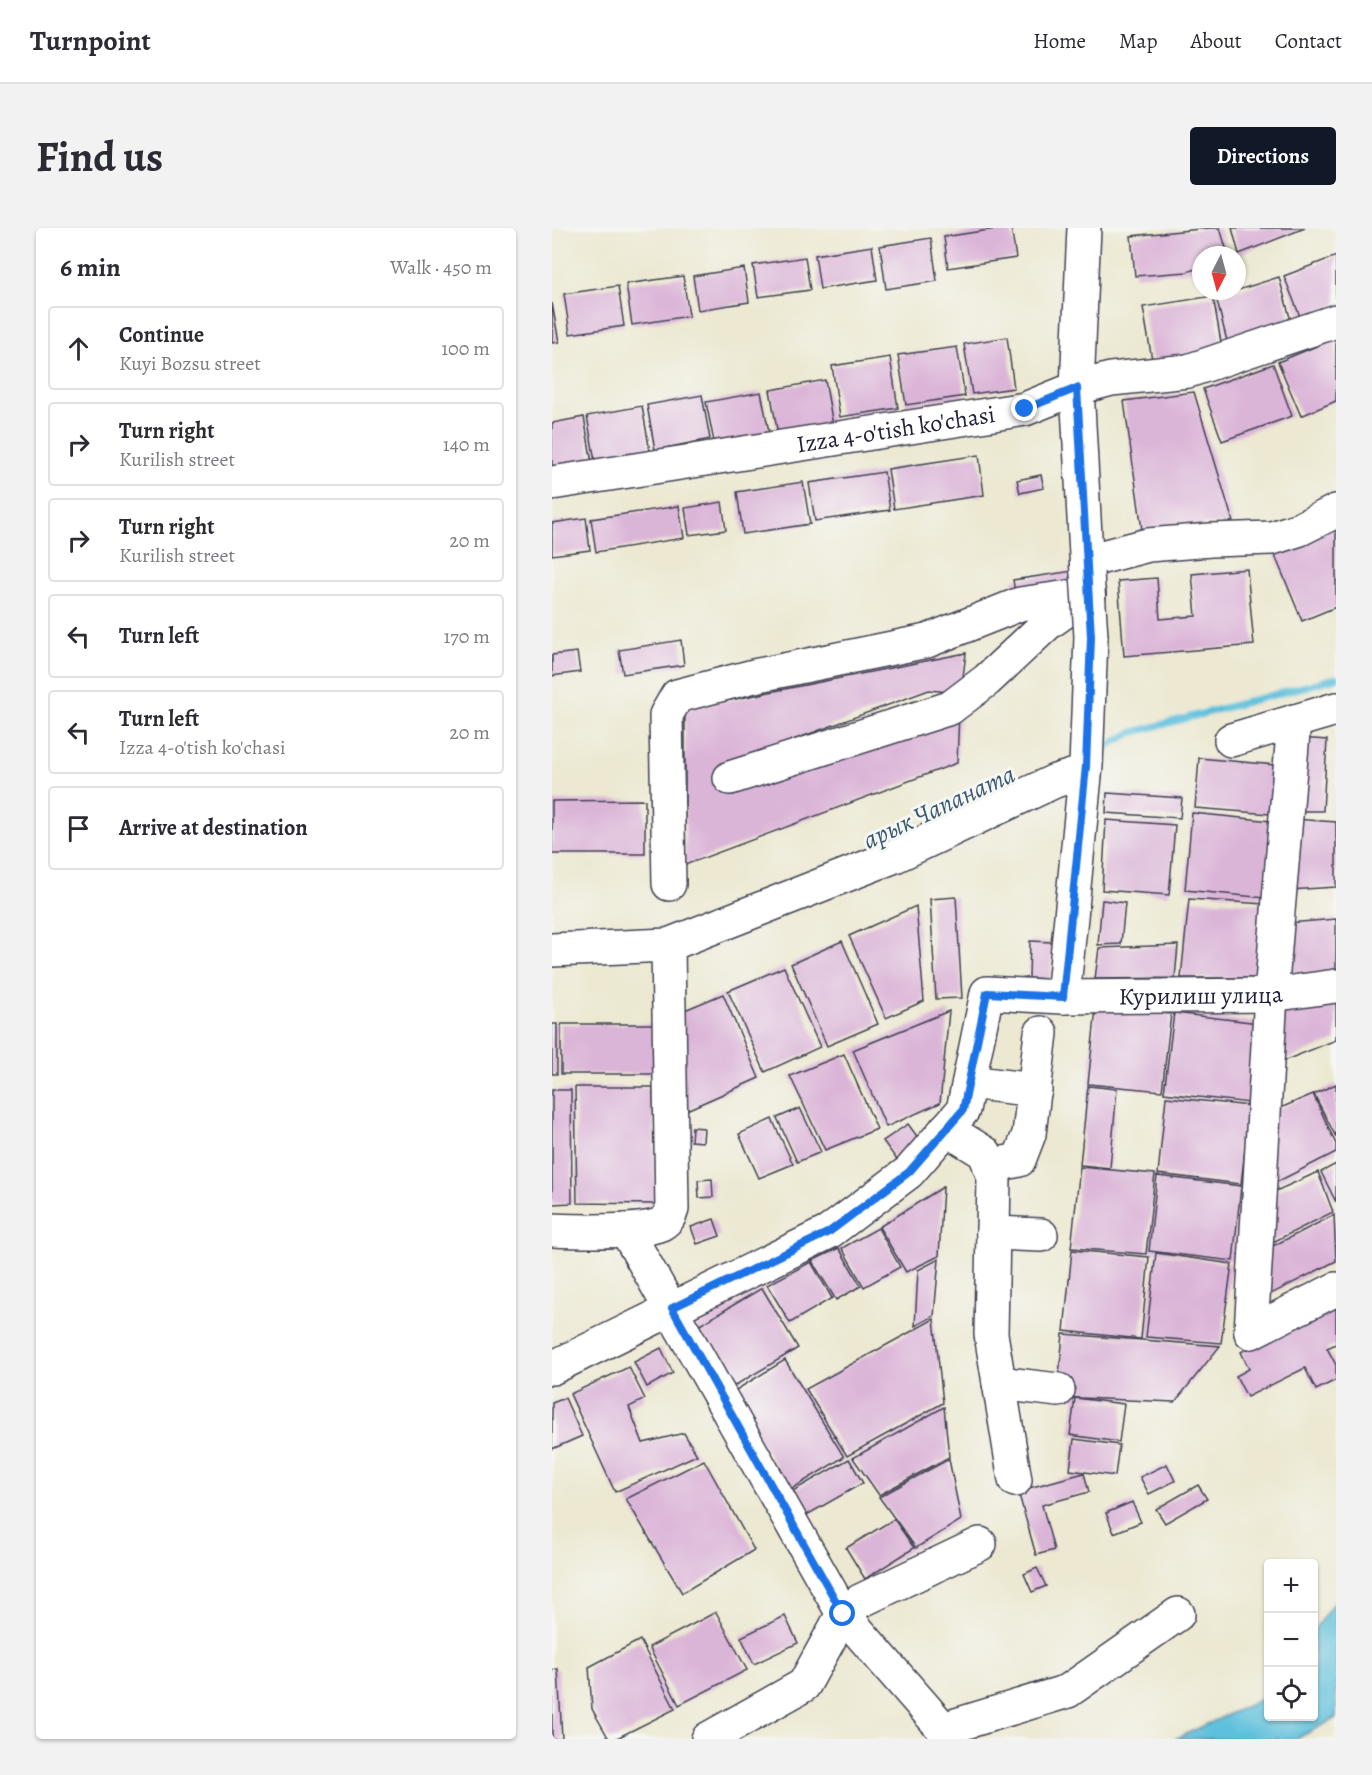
<!DOCTYPE html>
<html lang="en">
<head>
<meta charset="utf-8">
<style>
	body { margin:0; font-family:Alegreya,serif; background:#f2f2f3; color:#2b2b33 }
	.controls { position:absolute; right:18px; bottom:18px; display:grid; overflow:hidden; border-radius:6px; box-shadow:0 2px 4px #0004 }
	.controls button { width:54px; height:54px; display:grid; place-items:center; padding:0; border:0; border-bottom:2px solid #e1e1e2; background:#fff; color:#2b2b33; font:30px sans-serif }
	.compass { position:absolute; left:640px; top:18px; width:54px; height:54px; border-radius:50%; background:#fff; box-shadow:0 2px 4px #0004; rotate:186deg }
	.stop { position:absolute; width:18px; height:18px; margin:-14px; border:4px solid #1a73e8; border-radius:50%; background:#fff }
	.stop.end { background:#1a73e8; border-color:#fff; box-shadow:0 2px 6px #0008 }
	.list { margin:0; padding:0; list-style:none }
	h2 { display:flex; justify-content:space-between; align-items:center; height:78px; margin:0; padding:0 24px; font-size:26px }
	h2 small { font-size:20px; font-weight:400; color:#7c7c81 }
	.list li { display:grid; grid-template-columns:39px 1fr auto; gap:18px; align-items:center; box-sizing:border-box; height:84px; margin:0 12px 12px; padding:0 12px; border:2px solid #e1e1e2; border-radius:6px }
	.list b { display:block; font-size:22px; white-space:nowrap }
	.list p { margin:0; font-size:20px; white-space:nowrap; color:#7c7c81 }
	.list em { font-size:20px; font-style:normal; color:#7c7c81 }
	.icon { flex:none; width:33px; height:33px; fill:none; stroke:currentColor; stroke-width:2; stroke-linecap:round; stroke-linejoin:round }
	.map { position:relative; flex:none; width:784px; height:1511px; overflow:hidden; border-radius:6px }
	header { display:flex; align-items:center; gap:36px; box-sizing:border-box; height:84px; padding:0 30px; background:#fff; border-bottom:2px solid #e1e1e2 }
	header strong { font-size:28px }
	nav { display:flex; gap:33px; margin-inline-start:auto; font-size:21px }
	.intro { display:flex; align-items:center; justify-content:space-between; box-sizing:border-box; height:144px; padding:0 36px }
	h1 { margin:0; font-size:42px }
	.button { padding:15px 27px; border-radius:6px; background:#111827; color:#fff; font-size:21px; font-weight:700 }
	main { display:flex; gap:36px; padding:0 36px }
	aside { flex:1; background:#fff; border-radius:6px; box-shadow:0 2px 4px #0004 }
	.map>svg:first-child { display:block }
	.water { fill:#5dc0dc; stroke:#40718c; stroke-width:1.5 }
	.lines { fill:none; stroke-linecap:round; stroke-linejoin:round }
	.stream { stroke:#5dc0dc; stroke-width:7 }
	.building { fill:#dbb5d8 }
	.minor-casing { stroke:#404052; stroke-width:36 }
	.minor { stroke:#fff; stroke-width:33 }
	.minor-bridge-casing { stroke:#404052; stroke-width:36; stroke-linecap:butt }
	.minor-bridge { stroke:#fff; stroke-width:33 }
	.route { stroke:#1a73e8; stroke-width:8 }
	.labels { text-anchor:middle; dominant-baseline:central; stroke-width:6; stroke-linejoin:round; paint-order:stroke }
	.street-label { font-size:24px; fill:#22223b; stroke:#f6f6f2 }
	.water-label { font-size:26px; font-style:italic; fill:#375973; stroke:#f6f6f2 }
</style>
</head>
<body>
<header>
<strong>Turnpoint</strong>
<nav><a>Home</a><a>Map</a><a>About</a><a>Contact</a></nav>
</header>
<div class="intro"><h1>Find us</h1><a class="button">Directions</a></div>
<main>
<aside>
<h2>6 min<small>Walk · 450 m</small></h2>
<ul class="list">
<li><svg class="icon" aria-label="ahead" viewBox="0 0 24 24"><path d="M12 20V5M6 11l6-6 6 6"/></svg><div><b>Continue</b><p>Kuyi Bozsu street</p></div><em>100 m</em></li>
<li><svg class="icon" aria-label="right" viewBox="0 0 24 24"><path d="M7 20v-9h11M14 6l5 5-5 5"/></svg><div><b>Turn right</b><p>Kurilish street</p></div><em>140 m</em></li>
<li><svg class="icon" aria-label="right" viewBox="0 0 24 24"><path d="M7 20v-9h11M14 6l5 5-5 5"/></svg><div><b>Turn right</b><p>Kurilish street</p></div><em>20 m</em></li>
<li><svg class="icon" aria-label="left" viewBox="0 0 24 24"><path d="M17 20v-9H6M10 6l-5 5 5 5"/></svg><div><b>Turn left</b></div><em>170 m</em></li>
<li><svg class="icon" aria-label="left" viewBox="0 0 24 24"><path d="M17 20v-9H6M10 6l-5 5 5 5"/></svg><div><b>Turn left</b><p>Izza 4-o'tish ko'chasi</p></div><em>20 m</em></li>
<li><svg class="icon" aria-label="arrive" viewBox="0 0 24 24"><path d="M6 21V4h12l-3 4 3 4H6"/></svg><div><b>Arrive at destination</b></div></li>
</ul>
</aside>
<div class="map">
<svg width="784" height="1511" viewBox="0 0 784 1511">
	<rect width="100%" height="100%" fill="#f6f6f2"/>
	<filter id="ink" filterUnits="userSpaceOnUse"><feTurbulence type="fractalNoise" baseFrequency=".0167" numOctaves="2"/><feDisplacementMap in="SourceGraphic" scale="12" xChannelSelector="R" yChannelSelector="G"/><feConvolveMatrix kernelMatrix="1 2 1 2 8 2 1 2 1" color-interpolation-filters="sRGB"/></filter>
	<filter id="wash" filterUnits="userSpaceOnUse"><feTurbulence type="fractalNoise" baseFrequency=".008" numOctaves="4" result="noise"/><feDisplacementMap in="SourceGraphic" scale="24" xChannelSelector="R" yChannelSelector="G"/><feGaussianBlur stdDeviation="1.35" result="paint"/><feColorMatrix in="noise" values="0 0 0 0 0 0 0 0 0 0 0 0 0 0 0 0 0 1.4 0 .05"/><feComposite in="paint" operator="in"/></filter>
	<g filter="url(#wash)">
		<rect width="100%" height="100%" fill="#ece8d1"/>
		<polygon class="water" points="784,1371 784,1490 744,1511 623,1511 710,1471 716,1463 716,1488 762,1488 762,1402"/>
		<g class="lines">
			<polyline class="stream" points="544,524 579,505 784,450"/>
		</g>
		<g id="blocks">
			<g class="building">
				<polygon points="450,0 459,0 464,30 396,40 392,9"/>
				<polygon points="658,0 668,0 676,27 649,27 649,39 635,44 583,48 579,8"/>
				<polygon points="680,0 753,0 687,26"/>
				<polygon points="379,10 385,53 334,61 328,18"/>
				<polygon points="320,18 325,52 268,61 263,27"/>
				<polygon points="784,28 784,77 749,91 732,48"/>
				<polygon points="253,29 258,62 206,69 201,37"/>
				<polygon points="192,40 197,74 146,82 141,48"/>
				<polygon points="131,48 137,88 80,97 74,56"/>
				<polygon points="727,49 740,97 676,117 664,69"/>
				<polygon points="66,58 72,98 18,106 12,66"/>
				<polygon points="661,68 670,120 600,132 591,79"/>
				<polygon points="0,75 7,114 0,115"/>
				<polygon points="455,109 462,160 420,166 412,116"/>
				<polygon points="784,110 784,173 749,188 726,134"/>
				<polygon points="405,119 413,168 354,177 346,127"/>
				<polygon points="338,129 346,180 288,189 280,138"/>
				<polygon points="721,136 740,188 670,213 651,161"/>
				<polygon points="273,152 281,197 226,207 218,162"/>
				<polygon points="209,164 218,209 163,219 154,174"/>
				<polygon points="642,164 681,294 590,302 572,173"/>
				<polygon points="150,167 158,211 103,222 95,177"/>
				<polygon points="90,178 98,224 43,233 35,188"/>
				<polygon points="32,189 40,235 0,242 0,195"/>
				<polygon points="427,227 432,267 342,281 336,241"/>
				<polygon points="332,244 338,282 263,293 257,255"/>
				<polygon points="489,247 492,260 468,265 465,252"/>
				<polygon points="251,254 258,296 191,306 185,264"/>
				<polygon points="170,274 174,302 137,307 133,280"/>
				<polygon points="127,278 132,310 44,324 39,291"/>
				<polygon points="34,290 38,322 0,327 0,295"/>
				<polygon points="784,299 784,379 750,393 722,325"/>
				<polygon points="695,341 702,417 572,428 566,353 605,350 608,391 644,388 640,346"/>
				<polygon points="521,343 523,363 464,371 461,352"/>
				<polygon points="129,412 132,437 71,446 67,422"/>
				<polygon points="25,424 28,444 0,448 0,427"/>
				<polygon points="414,425 409,465 377,462 175,536 407,484 405,535 133,637 133,481"/>
				<polygon points="748,510 775,512 771,583 742,583"/>
				<polygon points="647,530 723,537 718,586 643,580"/>
				<polygon points="555,565 630,570 628,590 554,585"/>
				<polygon points="93,572 93,626 0,626 0,573"/>
				<polygon points="640,585 719,593 714,670 633,662"/>
				<polygon points="741,591 784,594 784,659 737,662"/>
				<polygon points="554,592 623,597 617,667 550,662"/>
				<polygon points="404,669 410,770 384,771 378,671"/>
				<polygon points="637,671 713,676 708,750 629,750"/>
				<polygon points="550,672 573,675 569,716 546,717"/>
				<polygon points="364,678 372,773 334,790 297,708"/>
				<polygon points="784,691 784,742 735,750 737,695"/>
				<polygon points="290,713 326,796 275,818 239,736"/>
				<polygon points="478,713 500,714 499,751 477,750"/>
				<polygon points="626,717 623,750 543,751 547,720"/>
				<polygon points="232,739 268,819 213,844 176,763"/>
				<polygon points="171,766 207,850 130,884 128,784"/>
				<polygon points="784,770 784,812 724,836 724,783"/>
				<polygon points="544,780 619,786 610,863 536,856"/>
				<polygon points="397,783 388,875 334,899 301,822"/>
				<polygon points="622,785 707,795 698,875 612,865"/>
				<rect x="0" y="796" width="5" height="50"/>
				<rect x="9" y="796" width="94" height="50"/>
				<polygon points="292,826 325,901 273,922 238,848"/>
				<polygon points="784,856 784,909 762,866"/>
				<polygon points="536,858 565,861 558,940 528,937"/>
				<polygon points="23,859 101,859 104,976 25,975"/>
				<polygon points="0,862 19,862 20,975 0,976"/>
				<polygon points="761,866 784,916 784,924 717,958 719,884"/>
				<polygon points="614,869 698,878 689,956 606,946"/>
				<polygon points="248,880 269,924 245,934 225,890"/>
				<polygon points="220,891 241,936 207,950 187,906"/>
				<polygon points="356,896 370,915 345,932 331,913"/>
				<polygon points="140,899 152,900 151,914 139,913"/>
				<polygon points="784,936 784,974 769,944"/>
				<polygon points="528,939 603,946 594,1026 519,1020"/>
				<polygon points="766,944 781,984 713,1018 717,966"/>
				<polygon points="605,948 689,958 681,1033 597,1023"/>
				<polygon points="160,951 161,969 147,970 146,952"/>
				<polygon points="391,959 387,1028 354,1044 327,999"/>
				<polygon points="782,987 784,1033 709,1071 713,1022"/>
				<polygon points="162,991 168,1008 145,1016 139,999"/>
				<polygon points="326,1000 348,1039 312,1059 290,1020"/>
				<polygon points="287,1020 309,1058 284,1072 260,1033"/>
				<polygon points="520,1022 597,1029 589,1111 512,1103"/>
				<polygon points="604,1025 680,1036 669,1115 594,1109"/>
				<polygon points="387,1031 382,1088 363,1098 366,1042"/>
				<polygon points="259,1034 280,1070 238,1095 215,1057"/>
				<polygon points="210,1060 246,1120 177,1161 141,1101"/>
				<polygon points="784,1066 784,1116 775,1120 784,1137 784,1152 764,1162 753,1140 695,1169 684,1148 697,1141 689,1124"/>
				<polygon points="382,1091 391,1175 295,1228 254,1161"/>
				<polygon points="511,1106 668,1118 623,1174 505,1169"/>
				<polygon points="109,1120 121,1145 95,1159 82,1134"/>
				<polygon points="233,1132 292,1229 238,1262 179,1165"/>
				<polygon points="77,1139 93,1171 77,1179 91,1215 132,1205 145,1227 63,1264 18,1166"/>
				<polygon points="13,1170 30,1208 0,1221 0,1175"/>
				<polygon points="523,1170 572,1176 567,1214 518,1207"/>
				<polygon points="392,1179 397,1229 327,1267 301,1230"/>
				<polygon points="522,1211 567,1217 563,1248 518,1242"/>
				<polygon points="297,1231 311,1255 253,1288 239,1264"/>
				<polygon points="397,1231 409,1292 364,1320 327,1269"/>
				<polygon points="152,1232 202,1322 130,1365 74,1271"/>
				<polygon points="615,1236 623,1253 597,1266 588,1249"/>
				<polygon points="532,1245 537,1264 490,1277 502,1322 484,1327 466,1263"/>
				<polygon points="646,1257 655,1271 613,1295 604,1281"/>
				<polygon points="580,1274 589,1294 562,1305 554,1285"/>
				<polygon points="342,1291 362,1320 313,1351 294,1320"/>
				<polygon points="485,1340 494,1358 480,1364 472,1346"/>
				<polygon points="164,1384 195,1442 127,1477 97,1419"/>
				<polygon points="233,1388 246,1415 202,1436 189,1409"/>
				<polygon points="88,1412 123,1481 63,1511 57,1511 40,1481 37,1439"/>
				<polygon points="6,1441 10,1511 0,1511 0,1442"/>
			</g>
		</g>
	</g>
	<g filter="url(#ink)">
		<use href="#blocks" fill-opacity="0" stroke="#404052" stroke-width="1.5"/>
		<g class="lines">
			<defs>
				<g id="minor">
					<polyline points="532,0 525,160 535,345"/>
					<path id="s1" d="M0 255 473 181 525 160 559 151 636 143 784 93"/>
					<polyline points="535,333 596,317 659,312 720,310 748,301 784,283"/>
					<polyline points="679,512 784,481"/>
					<polyline points="117,656 114,487 125,468 202,448 375,413 468,376 537,366 496,395 435,452 398,480 178,550"/>
					<polyline points="0,722 116,717 343,628 503,553 533,544"/>
					<polyline points="511,769 534,538 539,409"/>
					<polyline points="417,854 483,862"/>
					<polyline points="394,901 433,925 442,950 439,1106 463,1252"/>
					<polyline points="438,938 467,932 477,906 489,805"/>
					<path d="M0 1002C24 1003 89 1005 109 996 116 992 118 988 120 981L116 717"/>
					<polyline points="74,1002 291,1386 252,1457 156,1511"/>
					<polyline points="441,1005 489,1007"/>
					<polyline points="699,1104 719,767 742,493"/>
					<polyline points="699,1104 784,1061"/>
					<path id="s2" d="M0 1140 277 1004 357 944 411 882 435 765 511 769 719 767 784 758"/>
					<polyline points="447,1155 506,1162"/>
					<polyline points="391,1501 516,1463 626,1386"/>
					<polyline points="400,1511 291,1386 308,1373 428,1316"/>
				</g>
			</defs>
			<use href="#minor" class="minor-casing"/>
			<use href="#minor" class="minor"/>
			<defs>
				<polyline id="minor-bridge" points="535,345 539,409"/>
			</defs>
			<use href="#minor-bridge" class="minor-bridge-casing"/>
			<use href="#minor-bridge" class="minor-bridge"/>
		</g>
	</g>
	<g class="lines" filter="url(#ink)">
		<polyline class="route" points="291,1386 120,1080 277,1004 357,944 411,882 435,765 511,769 534,538 539,409 525,160 473,181"/>
	</g>
	<g class="labels">
		<g class="street-label">
			<text stroke="none"><textPath href="#s1" startOffset="348">Izza 4-o'tish ko'chasi</textPath></text>
			<text stroke="none"><textPath href="#s2" startOffset="824">Курилиш улица</textPath></text>
		</g>
		<g class="water-label">
			<text transform="translate(387 579) rotate(-25)">арык Чапаната</text>
		</g>
	</g>
</svg>
<div class="controls">
<button>+</button>
<button>−</button>
<button><svg class="icon" aria-label="locate" viewBox="0 0 24 24"><circle cx="12" cy="12" r="6"/><path d="M12 2v4M12 18v4M2 12h4M18 12h4"/></svg></button>
</div>
<svg class="compass" viewBox="-18 -18 36 36"><path d="M0-13l5 13h-10z" fill="#e53935"/><path d="M0 13l5-13h-10z" fill="#7c7c81"/></svg>
<div class="stop" style="left:291px;top:1386px"></div>
<div class="stop end" style="left:473px;top:181px"></div>
</div>
</main>
</body>
</html>
